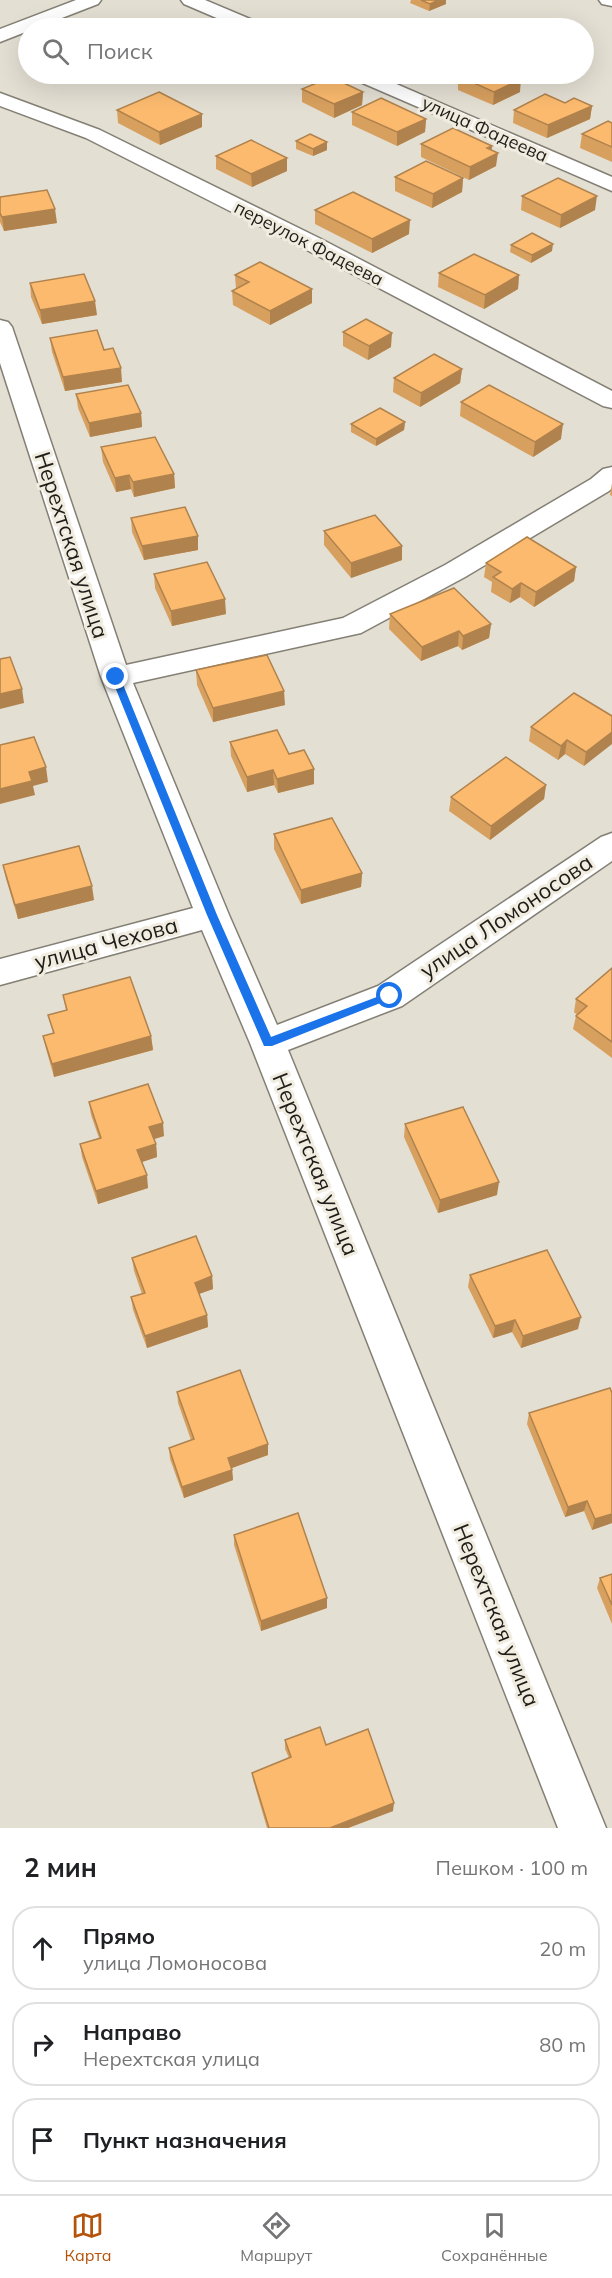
<!DOCTYPE html>
<html lang="ru">
<head>
<meta charset="utf-8">
<style>
	body { margin:0; font-family:Mulish,sans-serif; background:#f6f6f6; color:#202124 }
	.stop { position:absolute; width:18px; height:18px; margin:-14px; border:4px solid #1a73e8; border-radius:50%; background:#fff }
	.stop.end { background:#1a73e8; border-color:#fff; box-shadow:0 2px 6px #0008 }
	.list { margin:0; padding:0; list-style:none }
	h2 { display:flex; justify-content:space-between; align-items:center; height:78px; margin:0; padding:0 24px; font-size:26px }
	h2 small { font-size:20px; font-weight:400; color:#757577 }
	.list li { display:grid; grid-template-columns:39px 1fr auto; gap:18px; align-items:center; box-sizing:border-box; height:84px; margin:0 12px 12px; padding:0 12px; border:2px solid #e0e0e0; border-radius:24px }
	.list b { display:block; font-size:22px; white-space:nowrap }
	.list p { margin:0; font-size:20px; white-space:nowrap; color:#757577 }
	.list em { font-size:20px; font-style:normal; color:#757577 }
	.icon { flex:none; width:33px; height:33px; fill:none; stroke:currentColor; stroke-width:2; stroke-linecap:round; stroke-linejoin:round }
	.map { position:relative; flex:none; width:612px; height:1828px; overflow:hidden }
	.search { position:absolute; background:#fff; box-shadow:0 6px 24px #0002; left:18px; right:18px; top:18px; height:66px; display:flex; align-items:center; gap:15px; box-sizing:border-box; padding:0 21px; border-radius:33px; color:#757577; font-size:22px }
	.sheet { height:366px; background:#fff }
	nav { display:flex; justify-content:space-around; align-items:center; box-sizing:border-box; height:84px; border-top:2px solid #e0e0e0; background:#fff; font-size:16px; color:#757577 }
	nav a { display:grid; justify-items:center; gap:3px }
	nav .on { color:#b45309 }
	.map>svg:first-child { display:block }
	.lines { fill:none; stroke-linecap:round; stroke-linejoin:round }
	.minor-casing { stroke:#837f74; stroke-width:3 }
	.minor { fill:#fff; fill-rule:evenodd }
	.wall { fill:#d8a05f }
	.shaded-wall { fill:#b0824d }
	.building { fill:#fbba6e; stroke:#b0824d; stroke-width:1.5 }
	.route { fill:#1a73e8 }
	.labels { text-anchor:middle; dominant-baseline:central; stroke-width:6; stroke-linejoin:round; paint-order:stroke }
	.far-street-label { font-size:18px; fill:#1e1c18; stroke:#f1ece0 }
	.street-label { font-size:22px; fill:#1e1c18; stroke:#f1ece0 }
</style>
</head>
<body>
<div class="map">
<svg width="612" height="1828" viewBox="0 0 612 1828">
	<rect width="100%" height="100%" fill="#e4dfd3"/>
	<g class="lines">
		<defs>
			<g id="minor">
				<polygon points="76,0 101,0 98,4 36,28 28,28 28,31 0,42 0,29"/>
				<polygon points="181,0 205,0 262,24 264,28 240,28 184,4"/>
				<polygon points="599,0 612,0 612,6 602,4"/>
				<polygon points="348,74 373,74 612,177 612,191 351,78"/>
				<polygon points="0,93 100,130 321,239 612,391 612,408 603,406 305,249 86,138 0,106"/>
				<polygon points="0,320 8,322 12,327 126,665 343,618 445,565 591,479 603,469 612,467 612,488 609,491 465,577 361,633 133,683 229,915 277,1025 378,986 601,837 612,833 612,861 402,1006 288,1050 606,1828 558,1828 250,1043 202,930 0,985 0,959 193,908 101,677 0,363"/>
			</g>
		</defs>
		<use href="#minor" class="minor-casing"/>
		<use href="#minor" class="minor"/>
	</g>
	<g class="wall">
		<polygon points="411,0 446,0 446,4 429,11 410,3"/>
		<polygon points="399,74 436,74 418,82"/>
		<polygon points="458,76 520,92 493,105 458,90"/>
		<polygon points="302,89 363,92 362,105 334,118 302,102"/>
		<polygon points="565,103 592,106 590,119 547,138 513,123 514,110"/>
		<polygon points="117,110 202,127 160,145 118,123"/>
		<polygon points="352,112 426,119 425,132 397,146 352,125"/>
		<polygon points="612,123 612,162 580,148 582,134"/>
		<polygon points="296,141 327,142 327,150 313,156 296,149"/>
		<polygon points="421,144 492,146 491,150 496,166 469,180 421,157"/>
		<polygon points="216,156 287,158 287,171 252,187 216,169"/>
		<polygon points="395,177 463,178 462,192 432,208 395,191"/>
		<polygon points="522,196 595,210 560,228 521,210"/>
		<polygon points="0,197 57,223 4,231 0,222"/>
		<polygon points="315,210 409,234 372,253 315,224"/>
		<polygon points="511,245 552,251 531,263 510,252"/>
		<polygon points="439,273 519,275 518,289 484,309 438,287"/>
		<polygon points="235,275 312,289 312,303 270,325 233,305 232,291 236,289"/>
		<polygon points="30,283 97,315 42,324 31,297"/>
		<polygon points="343,332 391,347 368,360 343,346"/>
		<polygon points="50,338 122,382 65,391 52,352"/>
		<polygon points="462,369 460,383 420,407 393,392 394,378"/>
		<polygon points="76,394 141,413 142,427 90,437 78,408"/>
		<polygon points="461,402 561,439 533,457 460,416"/>
		<polygon points="405,422 404,430 376,446 351,432 351,424"/>
		<polygon points="101,447 174,474 175,488 134,497 131,489 116,492 103,462"/>
		<polygon points="612,483 612,496 610,495"/>
		<polygon points="131,518 198,550 144,560 132,532"/>
		<polygon points="324,531 402,560 351,578 324,545"/>
		<polygon points="486,563 576,567 574,581 534,607 520,597 510,603 491,592 492,582 484,577"/>
		<polygon points="154,574 226,614 172,626 155,588"/>
		<polygon points="390,614 491,624 489,638 462,650 458,646 421,661 389,629"/>
		<polygon points="196,670 285,705 213,722 197,685"/>
		<polygon points="612,716 584,766 565,754 558,760 529,741 531,727"/>
		<polygon points="230,742 289,754 314,784 278,793 274,785 247,792 231,756"/>
		<polygon points="546,785 544,799 490,840 449,811 451,797"/>
		<polygon points="274,834 362,873 361,887 301,904 274,849"/>
		<polygon points="3,865 94,900 18,919 6,879"/>
		<polygon points="612,968 612,1058 573,1029 576,1016 577,1015 574,1012 576,999"/>
		<polygon points="63,995 151,1036 153,1050 54,1077 46,1049 43,1036 53,1033 48,1015 66,1010"/>
		<polygon points="89,1102 164,1136 154,1139 156,1144 157,1157 142,1162 148,1188 98,1204 82,1157 80,1144 99,1138 91,1115"/>
		<polygon points="405,1124 497,1195 438,1213 404,1137"/>
		<polygon points="132,1258 212,1276 213,1289 199,1294 207,1315 208,1327 147,1348 133,1310 131,1297 142,1294 134,1271"/>
		<polygon points="470,1275 578,1329 521,1348 512,1332 493,1338 468,1287"/>
		<polygon points="177,1392 268,1444 268,1455 232,1468 233,1480 184,1498 170,1459 169,1448 191,1440 178,1403"/>
		<polygon points="529,1413 612,1523 592,1530 584,1511 565,1517 527,1424"/>
		<polygon points="234,1535 327,1608 261,1631 234,1545"/>
		<polygon points="612,1574 612,1624 597,1588 600,1578"/>
		<polygon points="285,1740 326,1745 393,1811 348,1828 267,1828 253,1780 252,1773 289,1758 285,1749"/>
	</g>
	<g class="shaded-wall">
		<polygon points="438,0 446,0 446,4 429,11 430,4"/>
		<polygon points="419,74 436,74 418,82"/>
		<polygon points="521,79 520,92 493,105 494,92"/>
		<polygon points="363,92 362,105 334,118 334,104"/>
		<polygon points="592,106 590,119 547,138 548,125"/>
		<polygon points="202,114 202,127 160,145 159,132"/>
		<polygon points="426,119 425,132 397,146 397,132"/>
		<polygon points="327,142 327,150 313,156 313,149"/>
		<polygon points="492,146 491,156 498,153 496,166 469,180 470,167 487,148"/>
		<polygon points="287,158 287,171 252,187 251,174"/>
		<polygon points="463,178 462,192 432,208 433,194"/>
		<polygon points="597,196 595,210 560,228 561,215"/>
		<polygon points="55,209 57,223 4,231 2,217"/>
		<polygon points="410,220 409,234 372,253 372,239"/>
		<polygon points="553,244 552,251 531,263 532,255"/>
		<polygon points="519,275 518,289 484,309 485,295"/>
		<polygon points="312,289 312,303 270,325 270,311"/>
		<polygon points="95,301 97,315 42,324 40,310"/>
		<polygon points="392,333 391,347 368,360 369,346"/>
		<polygon points="121,368 122,382 65,391 63,377"/>
		<polygon points="462,369 460,383 420,407 421,393"/>
		<polygon points="141,413 142,427 90,437 89,423"/>
		<polygon points="405,422 404,430 376,446 376,439"/>
		<polygon points="563,424 561,439 533,457 535,442"/>
		<polygon points="174,474 175,488 134,497 133,482"/>
		<polygon points="129,475 131,489 116,492 115,478"/>
		<polygon points="198,536 198,550 144,560 142,546"/>
		<polygon points="402,546 402,560 351,578 351,563"/>
		<polygon points="576,567 574,581 534,607 536,592"/>
		<polygon points="521,583 520,597 510,603 512,589"/>
		<polygon points="225,599 226,614 172,626 171,611"/>
		<polygon points="491,624 489,638 462,650 463,636"/>
		<polygon points="459,631 458,646 421,661 422,647"/>
		<polygon points="22,689 24,703 0,709 0,694"/>
		<polygon points="284,691 285,705 213,722 213,708"/>
		<polygon points="612,732 612,744 584,766 586,752"/>
		<polygon points="567,740 565,754 558,760 561,746"/>
		<polygon points="46,767 48,782 33,786 35,795 0,804 0,789 29,772"/>
		<polygon points="314,769 314,784 278,793 277,779"/>
		<polygon points="273,770 274,785 247,792 247,777"/>
		<polygon points="546,785 544,799 490,840 491,826"/>
		<polygon points="362,873 361,887 301,904 301,890"/>
		<polygon points="92,886 94,900 18,919 15,905"/>
		<polygon points="151,1036 153,1050 54,1077 52,1064"/>
		<polygon points="163,1123 164,1136 151,1140 149,1127"/>
		<polygon points="156,1144 157,1157 139,1163 137,1150"/>
		<polygon points="147,1175 148,1188 98,1204 96,1191"/>
		<polygon points="499,1182 497,1195 438,1213 440,1200"/>
		<polygon points="212,1276 213,1289 196,1295 195,1283"/>
		<polygon points="207,1315 208,1327 147,1348 145,1336"/>
		<polygon points="581,1317 578,1329 521,1348 523,1336"/>
		<polygon points="515,1320 512,1332 493,1338 495,1326"/>
		<polygon points="268,1444 268,1455 229,1469 228,1458"/>
		<polygon points="232,1470 233,1480 184,1498 182,1487"/>
		<polygon points="587,1501 584,1511 565,1517 568,1507"/>
		<polygon points="612,1514 612,1523 592,1530 595,1519"/>
		<polygon points="327,1598 327,1608 261,1631 261,1621"/>
		<polygon points="394,1803 393,1811 348,1828 330,1828"/>
	</g>
	<g class="building">
		<polygon points="421,0 438,0 430,4"/>
		<polygon points="465,74 509,74 521,79 494,92 458,76"/>
		<polygon points="331,77 363,92 334,104 302,89"/>
		<polygon points="159,92 202,114 159,132 117,110"/>
		<polygon points="545,94 565,103 574,98 592,106 548,125 514,110"/>
		<polygon points="381,98 426,119 397,132 352,112"/>
		<polygon points="608,121 612,123 612,147 582,134"/>
		<polygon points="453,128 492,146 487,148 498,153 470,167 421,144"/>
		<polygon points="310,134 327,142 313,149 296,141"/>
		<polygon points="251,140 287,158 251,174 216,156"/>
		<polygon points="426,161 463,178 433,194 395,177"/>
		<polygon points="558,178 597,196 561,215 522,196"/>
		<polygon points="47,190 55,209 2,217 0,213 0,197"/>
		<polygon points="353,192 410,220 372,239 315,210"/>
		<polygon points="532,233 553,244 532,255 511,245"/>
		<polygon points="474,254 519,275 485,295 439,273"/>
		<polygon points="260,262 312,289 270,311 232,291 249,282 235,275"/>
		<polygon points="84,274 95,301 40,310 30,283"/>
		<polygon points="366,319 392,333 369,346 343,332"/>
		<polygon points="97,330 104,350 113,348 121,368 63,377 50,338"/>
		<polygon points="434,354 462,369 421,393 394,378"/>
		<polygon points="128,385 141,413 89,423 76,394"/>
		<polygon points="489,385 563,424 535,442 461,402"/>
		<polygon points="380,408 405,422 376,439 351,424"/>
		<polygon points="155,437 174,474 133,482 129,475 115,478 101,447"/>
		<polygon points="185,507 198,536 142,546 131,518"/>
		<polygon points="375,515 402,546 351,563 324,531"/>
		<polygon points="527,537 576,567 536,592 521,583 512,589 493,577 501,572 486,563"/>
		<polygon points="207,562 225,599 171,611 154,574"/>
		<polygon points="454,588 491,624 463,636 459,631 422,647 390,614"/>
		<polygon points="267,655 284,691 213,708 196,670"/>
		<polygon points="10,657 22,689 0,694 0,659"/>
		<polygon points="574,693 612,716 612,732 586,752 567,740 561,746 531,727"/>
		<polygon points="277,730 289,754 304,750 314,769 277,779 273,770 247,777 230,742"/>
		<polygon points="34,737 46,767 29,772 32,781 0,789 0,745"/>
		<polygon points="506,757 546,785 491,826 451,797"/>
		<polygon points="332,818 362,873 301,890 274,834"/>
		<polygon points="79,846 92,886 15,905 3,865"/>
		<polygon points="612,968 612,1042 576,1016 587,1006 576,999"/>
		<polygon points="130,977 151,1036 52,1064 43,1036 54,1033 48,1015 67,1010 63,995"/>
		<polygon points="148,1084 163,1123 149,1127 156,1144 137,1150 147,1175 96,1191 80,1144 101,1138 89,1102"/>
		<polygon points="463,1107 499,1182 440,1200 405,1124"/>
		<polygon points="196,1236 212,1276 195,1283 207,1315 145,1336 131,1297 145,1293 132,1258"/>
		<polygon points="547,1250 581,1317 523,1336 515,1320 495,1326 470,1275"/>
		<polygon points="240,1370 268,1444 228,1458 232,1470 182,1487 169,1448 194,1439 177,1392"/>
		<polygon points="610,1388 612,1393 612,1514 595,1519 587,1501 568,1507 529,1413"/>
		<polygon points="298,1513 327,1598 261,1621 234,1535"/>
		<polygon points="612,1574 612,1605 600,1578"/>
		<polygon points="320,1727 326,1745 368,1729 394,1803 330,1828 269,1828 252,1773 291,1757 285,1740"/>
	</g>
	<polygon class="route" points="113,675 120,677 217,915 271,1037 390,992 395,996 393,998 272,1046 264,1046 207,915 111,677"/>
	<g class="labels">
		<g class="far-street-label">
			<text transform="translate(485 129) rotate(24)">улица Фадеева</text>
			<text transform="translate(309 243) rotate(27)">переулок Фадеева</text>
		</g>
		<g class="street-label">
			<text transform="translate(72 545) rotate(72)">Нерехтская улица</text>
			<text transform="translate(506 916) rotate(-34)">улица Ломоносова</text>
			<text transform="translate(106 943) rotate(-15)">улица Чехова</text>
			<text transform="translate(316 1164) rotate(68)">Нерехтская улица</text>
			<text transform="translate(497 1615) rotate(68)">Нерехтская улица</text>
		</g>
	</g>
</svg>
<div class="stop" style="left:390px;top:996px"></div>
<div class="stop end" style="left:116px;top:677px"></div>
<div class="search"><svg class="icon" aria-label="search" viewBox="0 0 24 24"><circle cx="10" cy="10" r="6"/><path d="M15 15l6 6"/></svg>Поиск</div>
</div>
<section class="sheet">
<h2>2 мин<small>Пешком · 100 m</small></h2>
<ul class="list">
<li><svg class="icon" aria-label="ahead" viewBox="0 0 24 24"><path d="M12 20V5M6 11l6-6 6 6"/></svg><div><b>Прямо</b><p>улица Ломоносова</p></div><em>20 m</em></li>
<li><svg class="icon" aria-label="right" viewBox="0 0 24 24"><path d="M7 20v-9h11M14 6l5 5-5 5"/></svg><div><b>Направо</b><p>Нерехтская улица</p></div><em>80 m</em></li>
<li><svg class="icon" aria-label="arrive" viewBox="0 0 24 24"><path d="M6 21V4h12l-3 4 3 4H6"/></svg><div><b>Пункт назначения</b></div></li>
</ul>
</section>
<nav>
<a class="on"><svg class="icon" aria-label="map" viewBox="0 0 24 24"><path d="M3 6l6-2 6 2 6-2v14l-6 2-6-2-6 2zM9 4v14M15 6v14"/></svg>Карта</a>
<a><svg class="icon" aria-label="directions" viewBox="0 0 24 24"><path d="M12 3l9 9-9 9-9-9zM9 14v-3h6M13 9l2 2-2 2"/></svg>Маршрут</a>
<a><svg class="icon" aria-label="saved" viewBox="0 0 24 24"><path d="M7 4h10v16l-5-4-5 4z"/></svg>Сохранённые</a>
</nav>
</body>
</html>
